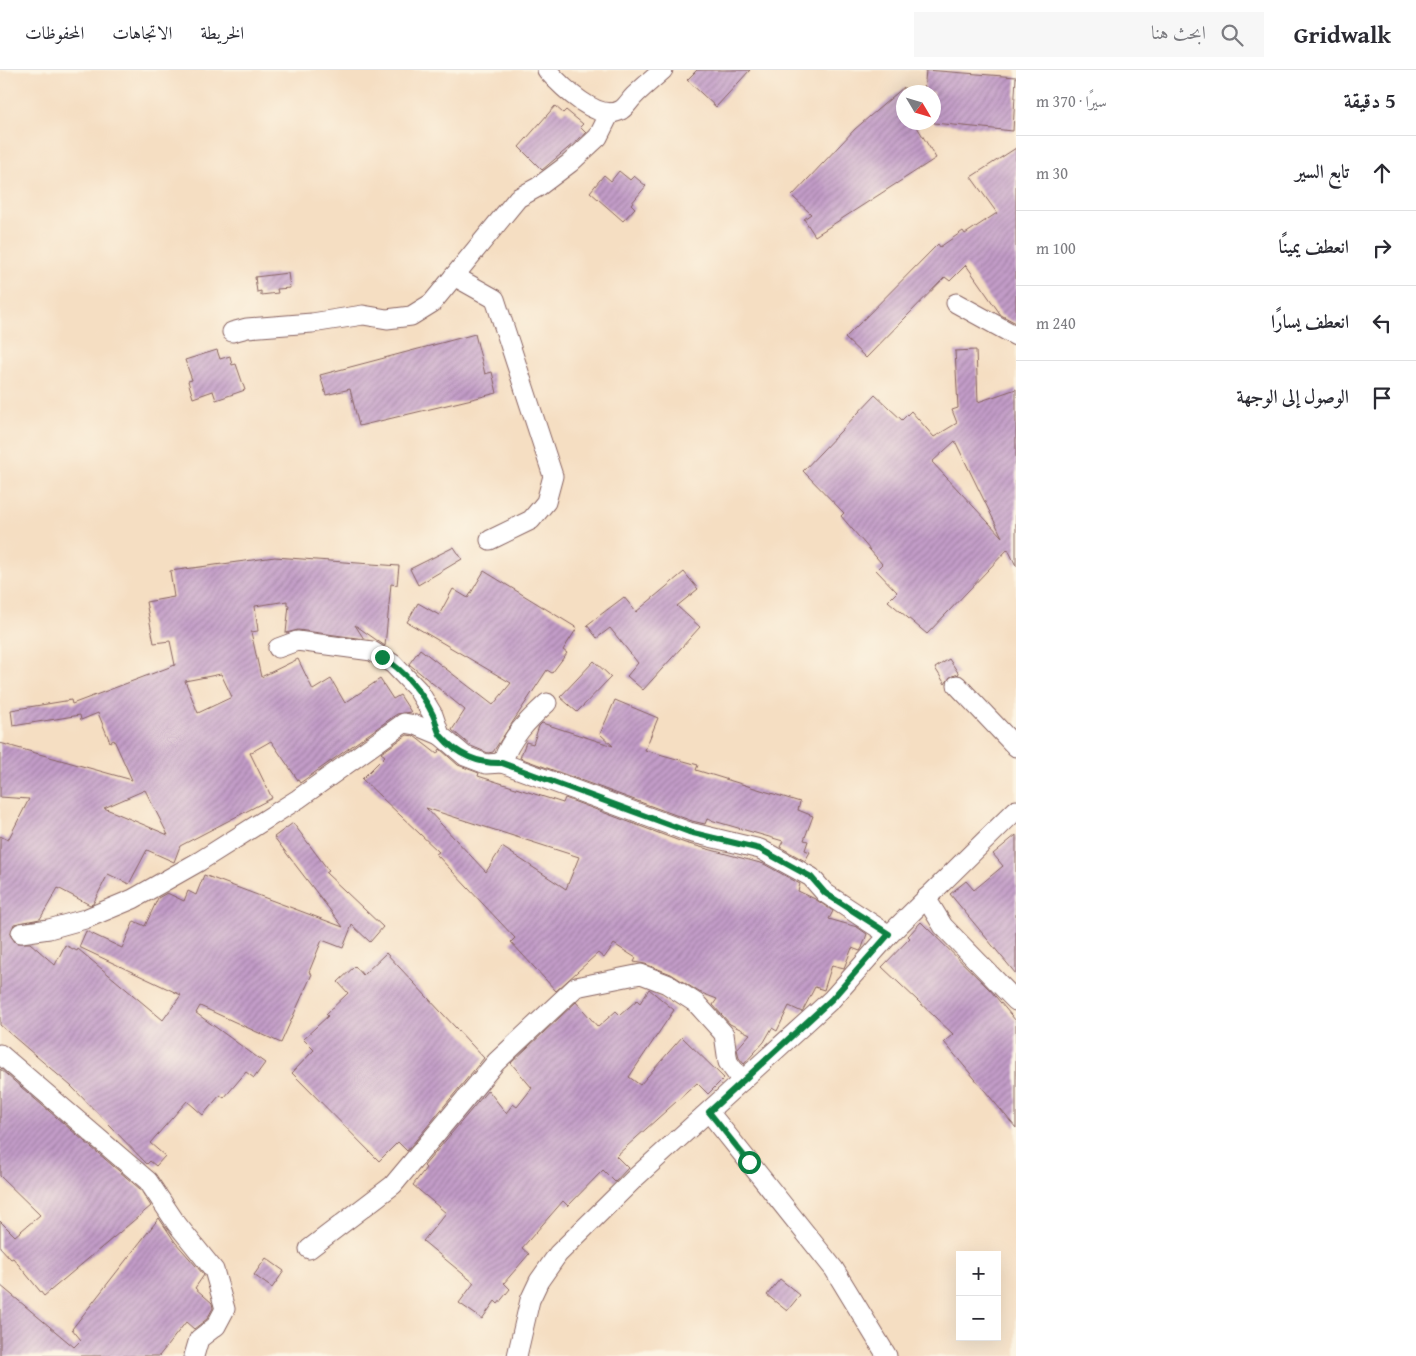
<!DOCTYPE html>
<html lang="ar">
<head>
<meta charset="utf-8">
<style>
	body { margin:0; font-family:"Gentium Book Plus",Amiri,serif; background:#f7f7f7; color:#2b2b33; direction:rtl }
	.controls { position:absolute; right:15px; bottom:15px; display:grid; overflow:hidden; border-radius:0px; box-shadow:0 5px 20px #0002 }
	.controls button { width:45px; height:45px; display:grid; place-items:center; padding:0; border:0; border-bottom:1px solid #e1e1e2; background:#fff; color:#2b2b33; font:25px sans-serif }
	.compass { position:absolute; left:896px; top:15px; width:45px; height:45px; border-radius:50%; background:#fff; box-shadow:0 5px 20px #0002; rotate:128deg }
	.stop { position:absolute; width:15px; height:15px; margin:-11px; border:4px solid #0b8043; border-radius:50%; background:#fff }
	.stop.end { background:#0b8043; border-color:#fff; box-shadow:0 1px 5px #0008 }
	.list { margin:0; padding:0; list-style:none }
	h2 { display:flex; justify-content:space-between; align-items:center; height:65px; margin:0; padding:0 20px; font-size:21px }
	h2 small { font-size:16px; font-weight:400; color:#7c7c81 }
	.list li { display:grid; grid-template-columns:32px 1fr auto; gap:15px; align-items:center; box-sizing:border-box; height:75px; padding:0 20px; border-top:1px solid #e1e1e2 }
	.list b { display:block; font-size:19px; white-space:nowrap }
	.list em { font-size:16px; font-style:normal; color:#7c7c81 }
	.icon { flex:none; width:28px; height:28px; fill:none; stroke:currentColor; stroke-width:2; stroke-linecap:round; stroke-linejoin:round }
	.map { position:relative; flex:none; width:1016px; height:1286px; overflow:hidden; direction:ltr }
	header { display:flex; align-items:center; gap:30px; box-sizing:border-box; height:70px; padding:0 25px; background:#fff; border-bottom:1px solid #e1e1e2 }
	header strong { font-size:24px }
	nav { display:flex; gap:28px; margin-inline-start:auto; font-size:18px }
	.search { width:350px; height:45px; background:#f7f7f7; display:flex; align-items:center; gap:12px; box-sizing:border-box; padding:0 18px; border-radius:0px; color:#7c7c81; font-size:19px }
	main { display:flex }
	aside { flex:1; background:#fff }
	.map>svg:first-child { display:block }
	.building { fill:url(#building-hatch); fill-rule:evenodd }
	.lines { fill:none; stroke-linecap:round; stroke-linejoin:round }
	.minor-casing { stroke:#866260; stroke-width:21 }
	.minor { stroke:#fff; stroke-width:19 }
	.route { stroke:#0b8043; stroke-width:6 }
</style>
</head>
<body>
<header>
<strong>Gridwalk</strong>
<div class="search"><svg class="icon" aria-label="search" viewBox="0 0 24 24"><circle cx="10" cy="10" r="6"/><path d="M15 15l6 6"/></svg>ابحث هنا</div>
<nav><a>الخريطة</a><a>الاتجاهات</a><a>المحفوظات</a></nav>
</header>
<main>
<aside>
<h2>5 دقيقة<small>سيرًا · 370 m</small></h2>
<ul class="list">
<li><svg class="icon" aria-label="ahead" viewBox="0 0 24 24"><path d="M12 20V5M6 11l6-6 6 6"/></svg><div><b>تابع السير</b></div><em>30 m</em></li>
<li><svg class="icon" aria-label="right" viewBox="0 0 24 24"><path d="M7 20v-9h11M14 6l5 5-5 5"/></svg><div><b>انعطف يمينًا</b></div><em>100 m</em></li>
<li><svg class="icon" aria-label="left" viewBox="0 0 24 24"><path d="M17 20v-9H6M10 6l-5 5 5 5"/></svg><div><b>انعطف يسارًا</b></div><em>240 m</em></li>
<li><svg class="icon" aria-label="arrive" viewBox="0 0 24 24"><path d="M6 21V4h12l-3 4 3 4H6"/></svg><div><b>الوصول إلى الوجهة</b></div></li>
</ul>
</aside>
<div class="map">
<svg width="1016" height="1286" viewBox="0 0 1016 1286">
	<defs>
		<pattern id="building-hatch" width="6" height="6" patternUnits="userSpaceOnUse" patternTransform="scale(1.25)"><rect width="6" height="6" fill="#c29cc8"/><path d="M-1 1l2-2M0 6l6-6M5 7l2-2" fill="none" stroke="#a07fa3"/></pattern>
	</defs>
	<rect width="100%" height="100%" fill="#fcf5e5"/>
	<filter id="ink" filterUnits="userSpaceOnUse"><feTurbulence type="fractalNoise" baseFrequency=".02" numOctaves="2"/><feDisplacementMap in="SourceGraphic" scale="10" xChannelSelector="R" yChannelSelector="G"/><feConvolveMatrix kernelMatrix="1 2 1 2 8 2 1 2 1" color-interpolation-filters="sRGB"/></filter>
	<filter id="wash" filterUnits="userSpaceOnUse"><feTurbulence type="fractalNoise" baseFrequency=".0096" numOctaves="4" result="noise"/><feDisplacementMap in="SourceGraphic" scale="20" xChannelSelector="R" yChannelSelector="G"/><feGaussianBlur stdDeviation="1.12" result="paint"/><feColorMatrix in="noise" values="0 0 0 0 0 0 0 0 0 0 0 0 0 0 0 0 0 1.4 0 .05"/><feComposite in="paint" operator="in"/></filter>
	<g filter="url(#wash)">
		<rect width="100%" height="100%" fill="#f5dec2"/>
		<g id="blocks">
			<g class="building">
				<polygon points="697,0 750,0 716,37 687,10"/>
				<polygon points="926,0 1016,7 1013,61 934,53 934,22 924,22"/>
				<polygon points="904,17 904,52 914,52 936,88 815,166 804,149 811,144 792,126 855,59"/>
				<polygon points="555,36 563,43 566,40 583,54 580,57 586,63 542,100 519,77"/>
				<polygon points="1016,78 1016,253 1001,245 966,195 950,211 945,207 866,288 845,268 938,174 940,177 963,161 965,164 997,143 971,107"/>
				<polygon points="619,101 630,110 634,106 646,116 631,134 635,138 623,151 590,122 604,105 611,111"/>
				<polygon points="288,203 290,218 277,219 278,223 261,225 261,221 257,222 255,207"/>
				<polygon points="475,264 485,304 492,302 497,323 359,356 350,319 326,325 320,305"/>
				<polygon points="217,280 220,289 230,286 232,295 236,294 245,320 216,330 213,321 193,328 188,311 192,310 185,290"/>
				<path d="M976 280 978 332 1016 319V496L1008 479 927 564 888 531 897 522 876 500 882 494 841 446 844 443 803 401 875 325 902 350 911 341 934 367 957 353 952 340 958 338 955 281ZM955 371 1002 467 932 392Z"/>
				<polygon points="454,477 462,489 418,515 410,499"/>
				<path d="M275 487 399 496 397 515 391 514 385 576 355 555 364 569 298 560 286 563 289 535H287V531L255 536 258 561 251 562 261 607 298 589 313 620 331 609 345 633 380 609 393 629 400 625 411 642 397 644 300 713 271 671 250 683 272 728 180 776 174 792 147 780 129 814 108 804 93 834 90 835 58 818 40 849 14 854 10 865 16 873H30L55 895 65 875 77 881 78 879 163 950 181 925 79 877 86 861 122 878 134 851 145 856 158 828 167 823 184 831 188 821 196 825 204 805 343 857 274 767 293 753 329 801 326 803 383 857 370 872 352 855 343 878 322 870 309 902 312 904 281 973 200 936 196 943 265 993 254 1008 246 1002 224 1028 220 1025 203 1045 187 1031 150 1073 165 1086 156 1096 150 1091 147 1094 71 1016 0 955V766L8 770 29 729 0 727V673L132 710 114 670 110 672 98 643 81 650 80 645 13 656 11 640 71 630 72 634 175 595 170 571 154 573 146 532 174 527 170 501ZM221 604 232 627 198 643 185 611ZM145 720 168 765 104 738Z"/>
				<polygon points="484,501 577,558 563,580 567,583 552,603 547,600 493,682 488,683 471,676 452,660 465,640 409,594 420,579 493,635 511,613 407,552 418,533 439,545 453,519 468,528"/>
				<polygon points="684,502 698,519 677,536 700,557 643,620 627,606 638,593 610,558 597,568 587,555 624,527 636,542"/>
				<polygon points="949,589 959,604 950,607 945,614 935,598"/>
				<polygon points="594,591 611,607 577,642 560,627"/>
				<polygon points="615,630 658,648 645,680 698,695 696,700 800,732 798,740 813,746 804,770 808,771 805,780 810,782 805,791 780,777 783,771 707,749 705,754 692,751 520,688 526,672 533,674 539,656 542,653 613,676 600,664"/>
				<path d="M407 665 414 666 437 684 440 679 458 695 479 703 478 706 563 733 565 728 685 773 764 794 800 814 798 821 815 829 833 841 829 849 857 857 867 864 862 878 860 881 852 878 844 898 832 895 824 920 815 917 802 942 789 936 777 961 772 958 764 972 744 994 739 988 737 979 750 964 730 954 713 935 717 929 699 922 671 904 645 894 634 892 636 888 614 874 604 888 598 883 556 921 511 872 515 868 436 784 439 782 362 709 385 686 381 683ZM426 738 579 787 566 819 502 777 486 802Z"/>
				<polygon points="1016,765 1016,904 950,824 966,811 974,820 1003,796 993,784"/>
				<polygon points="921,852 990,920 1016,951 1016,1058 944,972 953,964 882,897 910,868 908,866"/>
				<polygon points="386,883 484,988 407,1081 398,1072 379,1091 292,1003 314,980 303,969 328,946 326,944 348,923 338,912 355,896 363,905"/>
				<polygon points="649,919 674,940 629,1007 640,1015 682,967 724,1008 708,1024 697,1013 616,1086 628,1098 615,1112 603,1100 568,1136 563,1131 522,1178 529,1184 504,1213 510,1219 498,1234 495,1231 482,1249 459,1233 474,1213 423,1171 446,1143 413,1115 426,1098 424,1096 488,1020 506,1043 513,1034 517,1037 532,1018 511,993 576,932 598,957 616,941 620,945 637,930 640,933"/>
				<polygon points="0,999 140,1119 151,1136 44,1226 13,1188 11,1189 0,1177 0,1151 15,1166 40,1145 0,1106"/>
				<polygon points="159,1148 175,1172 204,1205 195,1218 212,1233 213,1238 207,1249 194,1259 186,1252 159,1286 0,1286 0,1215 74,1277 81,1270 72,1259"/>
				<polygon points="266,1188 284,1201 272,1218 254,1205"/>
				<polygon points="780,1209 800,1225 787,1241 767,1225"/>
			</g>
		</g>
	</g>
	<g filter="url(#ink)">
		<use href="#blocks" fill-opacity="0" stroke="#866260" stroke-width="1"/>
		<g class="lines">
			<defs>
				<g id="minor">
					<path d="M547 0C561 16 598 53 621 40 626 37 630 30 634 26 643 17 653 9 663 0"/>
					<polyline points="454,206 495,229 553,406 546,432 531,450 490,470"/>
					<polyline points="956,233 1016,266"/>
					<polyline points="232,262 247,258 312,253 363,245 387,249 411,246 432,233 518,128 538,117 570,93 598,67 610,43"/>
					<polyline points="278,578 297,571 372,581 393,594 418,620 433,645 440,665 465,686 486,694 502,693 689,762 760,779 811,807 825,823 889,865"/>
					<polyline points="957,615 1016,677"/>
					<path d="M502 693C511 667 527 651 547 633"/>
					<polyline points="926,828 943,856 1016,931"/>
					<polyline points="21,863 49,859 85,849 133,829 200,791 298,729 404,653 416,655 440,665"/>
					<polyline points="0,984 148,1111 176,1153 214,1200 225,1239 216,1256 199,1269 194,1286"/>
					<polyline points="709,1042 834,1199 887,1286"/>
					<polyline points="309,1179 393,1115 496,992 576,917 641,904 667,914 696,933 724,964 728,992 742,1011"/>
					<polyline points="517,1286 530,1230 539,1211 558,1184 635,1108 832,929 889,865 1016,740"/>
				</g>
			</defs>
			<use href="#minor" class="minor-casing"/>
			<use href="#minor" class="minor"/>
		</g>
	</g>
	<g class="lines" filter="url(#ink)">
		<path class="route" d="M382 587C404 600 422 622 433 645 436 651 437 661 441 666 457 685 479 694 502 693L689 762 760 779 811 807 825 823 889 864 832 929 709 1042 749 1092"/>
	</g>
</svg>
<div class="controls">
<button>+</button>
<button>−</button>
</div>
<svg class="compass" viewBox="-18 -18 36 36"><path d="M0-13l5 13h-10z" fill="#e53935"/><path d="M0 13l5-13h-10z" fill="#7c7c81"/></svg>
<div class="stop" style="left:749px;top:1092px"></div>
<div class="stop end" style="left:382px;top:587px"></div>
</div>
</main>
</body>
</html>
